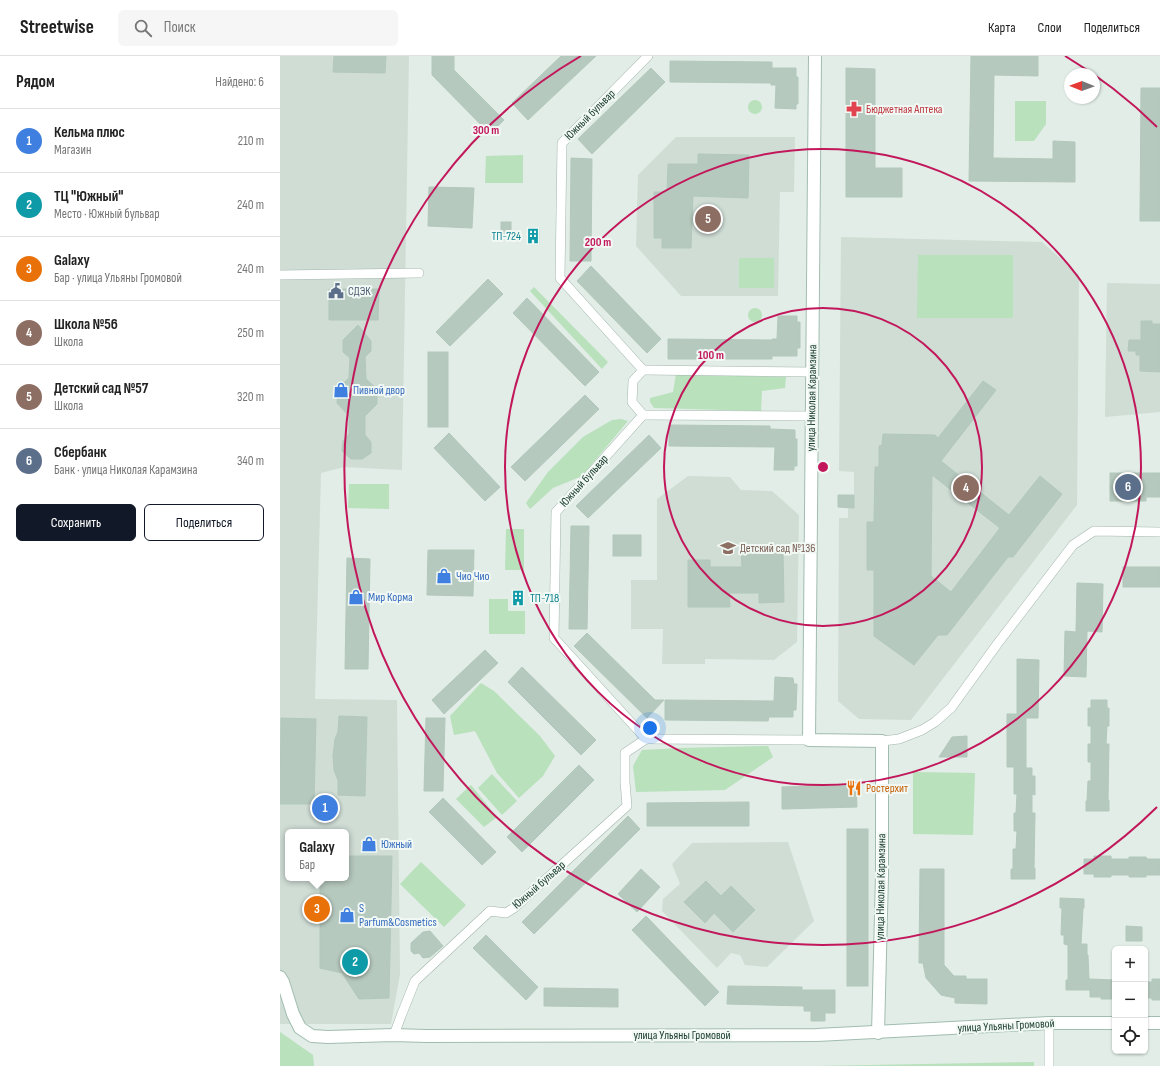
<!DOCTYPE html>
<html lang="ru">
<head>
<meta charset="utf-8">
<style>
	body { margin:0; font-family:"Sofia Sans Condensed",sans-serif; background:#f6f6f6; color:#222 }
	.controls { position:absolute; right:12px; bottom:12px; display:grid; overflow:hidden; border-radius:6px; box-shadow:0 1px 3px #0004 }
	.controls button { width:36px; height:36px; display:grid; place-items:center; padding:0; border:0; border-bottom:1px solid #e0e0e0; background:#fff; color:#222; font:20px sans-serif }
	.compass { position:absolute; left:784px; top:12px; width:36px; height:36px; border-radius:50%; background:#fff; box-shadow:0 1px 3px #0004; rotate:271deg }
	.you { position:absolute; left:370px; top:672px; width:14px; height:14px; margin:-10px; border:3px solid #fff; border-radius:50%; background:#1a73e8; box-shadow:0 0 0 6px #1a73e833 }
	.badge { display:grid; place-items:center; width:26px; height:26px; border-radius:50%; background:#111827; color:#fff; font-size:13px; font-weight:700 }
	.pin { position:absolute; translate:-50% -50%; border:2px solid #fff; box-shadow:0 1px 4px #0006 }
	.popup { position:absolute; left:5px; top:773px; width:64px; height:52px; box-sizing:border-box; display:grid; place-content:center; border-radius:6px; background:#fff; filter:drop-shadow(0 1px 3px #0005); font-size:13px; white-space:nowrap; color:#767676 }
	.popup b { font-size:15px; color:#222 }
	.popup::after { content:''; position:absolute; left:50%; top:100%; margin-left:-8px; border:8px solid transparent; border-top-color:#fff }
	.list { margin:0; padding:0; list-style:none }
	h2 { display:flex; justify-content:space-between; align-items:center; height:52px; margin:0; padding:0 16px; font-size:17px }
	h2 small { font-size:13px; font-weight:400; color:#767676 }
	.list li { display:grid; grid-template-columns:26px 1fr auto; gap:12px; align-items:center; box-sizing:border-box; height:64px; padding:0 16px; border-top:1px solid #e0e0e0 }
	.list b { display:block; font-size:15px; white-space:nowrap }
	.list p { margin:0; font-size:13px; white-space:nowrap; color:#767676 }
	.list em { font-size:13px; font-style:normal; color:#767676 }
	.actions { display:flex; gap:8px; padding:12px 16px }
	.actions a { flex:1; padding:9px 0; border:1px solid #111827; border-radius:6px; text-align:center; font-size:14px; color:#111827 }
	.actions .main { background:#111827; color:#fff }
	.icon { flex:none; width:22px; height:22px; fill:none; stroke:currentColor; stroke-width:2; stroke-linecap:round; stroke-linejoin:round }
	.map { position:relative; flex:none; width:880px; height:1010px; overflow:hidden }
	header { display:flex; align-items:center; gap:24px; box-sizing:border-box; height:56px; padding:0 20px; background:#fff; border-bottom:1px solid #e0e0e0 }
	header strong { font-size:19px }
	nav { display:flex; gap:22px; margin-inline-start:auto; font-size:14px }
	.search { width:280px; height:36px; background:#f6f6f6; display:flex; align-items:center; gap:10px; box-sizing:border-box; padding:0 14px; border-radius:6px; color:#767676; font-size:15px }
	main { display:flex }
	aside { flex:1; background:#fff }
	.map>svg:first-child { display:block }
	.built { fill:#cfddd5; fill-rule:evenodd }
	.green { fill:#b8e1bc }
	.building { fill:#b6c9be; stroke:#b3c8bc; fill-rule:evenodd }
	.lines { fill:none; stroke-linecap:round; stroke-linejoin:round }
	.street-casing { stroke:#a3b6ac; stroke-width:10 }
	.secondary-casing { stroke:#a1bdaf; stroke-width:14 }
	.street { stroke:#fff; stroke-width:9 }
	.secondary { stroke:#fff; stroke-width:12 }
	.ring { fill:none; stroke:#c2185b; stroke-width:2 }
	.labels { text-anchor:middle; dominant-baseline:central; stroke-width:4; stroke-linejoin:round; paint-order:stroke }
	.health-label { font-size:12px; fill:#be3a42; stroke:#f2f9f5; text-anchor:start }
	.street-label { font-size:12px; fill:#1f4032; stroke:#f2f9f5 }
	.culture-label { font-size:12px; fill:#0d838f; stroke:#f2f9f5; text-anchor:end }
	.service-label { font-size:12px; fill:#4e5e75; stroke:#f2f9f5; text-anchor:start }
	.shop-label { font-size:12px; fill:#366cbe; stroke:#f2f9f5; text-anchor:start }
	.education-label { font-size:12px; fill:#785e54; stroke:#f2f9f5; text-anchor:start }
	.food-label { font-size:12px; fill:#c56008; stroke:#f2f9f5; text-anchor:start }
	.centre { fill:#c2185b; stroke:#f2f9f5; stroke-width:2 }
	.ring-label { font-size:12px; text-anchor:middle; font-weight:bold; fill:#c2185b; stroke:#f2f9f5; stroke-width:4; stroke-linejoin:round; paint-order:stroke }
</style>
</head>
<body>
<header>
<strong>Streetwise</strong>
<div class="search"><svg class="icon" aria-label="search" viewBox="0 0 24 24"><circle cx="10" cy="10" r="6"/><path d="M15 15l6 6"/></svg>Поиск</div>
<nav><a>Карта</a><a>Слои</a><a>Поделиться</a></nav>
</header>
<main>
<aside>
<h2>Рядом<small>Найдено: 6</small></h2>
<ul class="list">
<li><span class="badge" style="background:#3f7fe0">1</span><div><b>Кельма плюс</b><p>Магазин</p></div><em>210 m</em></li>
<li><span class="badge" style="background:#0f9aa8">2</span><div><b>ТЦ &quot;Южный&quot;</b><p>Место · Южный бульвар</p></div><em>240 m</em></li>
<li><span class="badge" style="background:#e8710a">3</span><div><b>Galaxy</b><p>Бар · улица Ульяны Громовой</p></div><em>240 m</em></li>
<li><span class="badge" style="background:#8d6e63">4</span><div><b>Школа №56</b><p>Школа</p></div><em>250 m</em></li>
<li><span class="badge" style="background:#8d6e63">5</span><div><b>Детский сад №57</b><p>Школа</p></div><em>320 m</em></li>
<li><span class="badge" style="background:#5c6f8a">6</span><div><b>Сбербанк</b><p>Банк · улица Николая Карамзина</p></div><em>340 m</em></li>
</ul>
<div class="actions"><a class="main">Сохранить</a><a>Поделиться</a></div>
</aside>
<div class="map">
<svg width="880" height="1010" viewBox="0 0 880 1010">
	<rect width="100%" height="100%" fill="#e1ede6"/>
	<g class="built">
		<path d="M0 0H129L122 414 64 411 41 417 35 643 117 644 120 918 111 968H0ZM8 776H66V822H8Z"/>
		<polygon points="396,81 515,81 514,136 500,136 498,240 401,240 356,190 358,119"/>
		<polygon points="561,181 762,186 799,219 797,449 631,664 579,663 558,645 559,462 568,462 568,451 574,451 574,416 559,415"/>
		<polygon points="827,227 880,228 880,356 825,361"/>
		<polygon points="408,420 450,421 461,434 492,435 519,459 517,586 494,604 425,603 425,608 382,608 383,573 351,573 351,524 377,524 377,443"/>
		<polygon points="508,786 534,865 487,911 465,909 460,899 451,897 437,912 382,855 383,843 400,828 392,808 412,787"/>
	</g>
	<g class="green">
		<circle cx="475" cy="51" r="7"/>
		<polygon points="735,45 766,45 766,68 754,85 735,85"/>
		<polygon points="243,99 243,127 205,127 206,100"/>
		<polygon points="638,199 733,199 733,262 637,262"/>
		<rect x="459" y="202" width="35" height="30"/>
		<polygon points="254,231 328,306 322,313 250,235"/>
		<circle cx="475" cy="259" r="7"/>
		<polygon points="396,318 506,321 505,332 482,335 481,355 374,352 370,346 370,342 393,336"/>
		<polygon points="341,363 348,365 302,420 273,432 250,453 246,447 268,416 303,381 332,364"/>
		<polygon points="69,428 109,428 109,453 68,452"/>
		<polygon points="226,473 244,473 244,514 225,514"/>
		<polygon points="209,543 228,543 228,555 245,555 245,578 209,578"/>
		<polygon points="201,627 214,635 260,680 275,700 263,720 239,742 217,717 195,675 174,679 170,660"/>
		<polygon points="488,690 493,701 445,734 356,736 353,710 362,694 399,692"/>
		<polygon points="633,716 695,717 693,779 633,778"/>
		<polygon points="212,718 237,745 222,759 198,732"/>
		<polygon points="191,729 217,761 204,771 176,743"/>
		<polygon points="141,806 186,849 164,871 120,828"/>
		<polygon points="0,976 33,999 34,1010 0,1010"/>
		<polygon points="754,1006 754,1010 536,1010"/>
	</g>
	<g class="building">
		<polygon points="54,0 106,0 105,17 53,16"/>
		<polygon points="152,0 174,0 174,14 224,64 210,78 152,19"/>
		<polygon points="281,0 316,0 248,64 232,47"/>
		<polygon points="691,0 758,0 758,20 714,19 713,102 773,103 773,85 795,86 795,126 689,125"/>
		<polygon points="390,5 492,6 492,12 516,12 516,21 518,21 518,48 516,48 516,53 495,52 496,29 491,29 491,27 390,26"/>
		<polygon points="371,12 385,26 312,98 298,83"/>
		<polygon points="566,12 595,13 595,112 622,112 622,141 566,141"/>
		<polygon points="861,32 880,32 880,165 860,165"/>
		<polygon points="418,98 469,99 468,142 413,140 411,192 382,192 382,182 374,182 374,136 387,136 388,108 418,108"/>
		<polygon points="291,102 312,103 311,205 290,205"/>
		<polygon points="149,131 194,132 192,172 148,170"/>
		<rect x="221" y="166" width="10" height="14"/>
		<rect x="248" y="172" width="11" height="16"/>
		<polygon points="311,210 381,283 367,297 297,225"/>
		<polygon points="208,223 223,238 170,290 156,276"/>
		<polygon points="49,233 99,233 98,264 49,264"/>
		<polygon points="247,242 319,316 305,330 233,257"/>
		<polygon points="498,260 517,260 517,266 520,266 520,292 517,292 517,300 492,300 492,303 388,303 388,283 492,284 492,283 497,283"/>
		<polygon points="861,265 872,265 872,268 880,268 880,316 860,315 860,299 856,299 856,295 848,295 849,284 861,284"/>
		<polygon points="78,269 91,285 91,295 85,301 86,323 97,333 97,348 85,360 85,379 91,386 91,397 82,403 71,403 62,395 63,385 69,378 69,360 57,347 59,331 69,322 70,302 63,296 63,284"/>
		<rect x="148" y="296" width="20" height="75"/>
		<path d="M703 325 716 334 661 405 729 459 760 420 782 438 733 501H728L667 579H658L634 609 594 580V514H587V466H594L595 411H599V390L602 389 603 378 655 379 658 382ZM652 419 720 472 671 536 651 520Z"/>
		<polygon points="305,339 319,353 245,425 231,411"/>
		<polygon points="389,369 490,370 490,373 515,374 515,383 517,383 517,410 514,410 514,414 494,414 495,391 389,390"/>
		<polygon points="169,377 220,431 205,445 154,392"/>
		<polygon points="369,379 381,392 308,462 296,450"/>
		<polygon points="830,417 880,417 880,441 866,441 866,445 830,445"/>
		<polygon points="558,439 574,439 574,452 558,451"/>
		<polygon points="291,470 309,470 307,573 289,573"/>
		<rect x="333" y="479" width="28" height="21"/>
		<polygon points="148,494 194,494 193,540 147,539"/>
		<polygon points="461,496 503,496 504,546 479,547 479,537 449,537 450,551 408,551 408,504 430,504 430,511 462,511"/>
		<polygon points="67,502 90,503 88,613 65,613"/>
		<rect x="843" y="511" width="37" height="20"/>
		<polygon points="797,527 823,528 822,576 807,575 806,621 784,620 785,575 796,576"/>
		<rect x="233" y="534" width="10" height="16"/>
		<polygon points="307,577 375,644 384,644 367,662 294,590"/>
		<polygon points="205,594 218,607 164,658 152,644"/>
		<polygon points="737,603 759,604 758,662 746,662 746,712 752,712 752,720 755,720 755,739 752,738 752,757 755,757 754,812 755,812 755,823 731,823 731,813 733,813 733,793 736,793 737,775 734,775 734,757 736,757 737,738 734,738 734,711 727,711 727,658 737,658"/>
		<polygon points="242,611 316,684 301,699 228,626"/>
		<polygon points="495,621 513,622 514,628 517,628 516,654 513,654 513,661 489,661 488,665 385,664 385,644 494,645"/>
		<polygon points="811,644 827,644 827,652 829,652 829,670 827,670 826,688 829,688 828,744 829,744 829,755 806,755 806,745 807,745 808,725 811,725 811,706 808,706 808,688 811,688 811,670 808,670 808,652 811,652"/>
		<polygon points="59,660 87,661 85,740 58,739 58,724 54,714 53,699 55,683 58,676"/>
		<polygon points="1,662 36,663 34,748 0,748"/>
		<polygon points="146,662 165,662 163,735 144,735"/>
		<polygon points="687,680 687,701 659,701 672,681"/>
		<polygon points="299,709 314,724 242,796 227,781"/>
		<polygon points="576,729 577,751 502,753 502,731"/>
		<polygon points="163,742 216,796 202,809 149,756"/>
		<polygon points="469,746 469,770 367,770 367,747"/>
		<polygon points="348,760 360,773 254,878 242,866"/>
		<rect x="567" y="773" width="21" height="157"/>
		<polygon points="66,800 112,800 109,942 79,943 62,917 40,912 40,822 66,822"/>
		<polygon points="814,800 831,800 831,803 849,803 849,801 866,801 867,803 880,803 880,819 866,819 866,821 849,821 849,819 831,819 831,821 814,821 814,818 804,818 804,803 814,803"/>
		<polygon points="361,813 380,831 357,856 338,838"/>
		<polygon points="640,813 664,813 664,909 674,920 686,920 686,923 707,923 707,948 675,947 675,942 661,939 646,922 643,907 639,907"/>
		<polygon points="426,825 441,840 451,830 475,854 453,876 434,857 425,867 404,846"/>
		<polygon points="780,842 804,843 804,852 803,852 801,888 807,888 807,899 808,899 809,923 835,924 835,943 821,943 821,941 810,941 810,934 786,934 786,924 788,924 788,889 784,888 784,879 781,879 782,852 780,852"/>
		<polygon points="366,860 439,936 425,950 352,874"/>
		<polygon points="846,870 862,871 862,885 846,885"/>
		<polygon points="150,875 163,890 150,901 143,902 139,897 134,898 131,895 131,887 143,876"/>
		<polygon points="206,879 258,931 246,944 193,892"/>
		<polygon points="872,923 880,923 880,944 872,944 872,942 865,942 865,926 872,926"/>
		<polygon points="448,930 522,931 522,934 555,934 555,957 545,957 545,965 531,965 531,955 524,955 524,950 447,948"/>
		<polygon points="264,932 338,933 338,951 264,950"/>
	</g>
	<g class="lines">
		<defs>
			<g id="street">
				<polyline points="0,219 139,217"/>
				<polyline points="363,314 533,316"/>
				<polyline points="363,359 532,360"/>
				<polyline points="366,683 529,684"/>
				<polyline points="602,685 619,683 642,674 655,666 671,652 718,587 793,489 814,475 880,476"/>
				<polyline points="769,967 769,1010"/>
				<polyline points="114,979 121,960 135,925 210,855 226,857 234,852 347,750 345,726 345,697 366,683 274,582 276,456 363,359 352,346 353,325 363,314 280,222 282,87 368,0"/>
			</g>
			<g id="secondary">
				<polyline points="535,0 529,684 602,685 602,819 598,977"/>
				<polyline points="0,921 3,926 13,958 20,972 32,980 48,981 114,979 146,980 537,979 769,967 835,967"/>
				<polyline points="865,967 880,967"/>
			</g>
		</defs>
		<use href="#street" class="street-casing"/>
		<use href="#secondary" class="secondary-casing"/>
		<use href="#street" class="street"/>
		<use href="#secondary" class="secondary"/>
	</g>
	<g class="ring">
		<circle cx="543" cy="411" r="159"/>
		<circle cx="543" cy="411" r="318"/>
		<path d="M877 751A477 477 0 1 1 301 0M785 0A477 477 0 0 1 877 71"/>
	</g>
	<defs>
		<symbol id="pharmacy-bare" viewBox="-9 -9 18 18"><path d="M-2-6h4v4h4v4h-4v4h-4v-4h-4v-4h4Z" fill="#e0444e" stroke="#f2f9f5" stroke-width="2.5" paint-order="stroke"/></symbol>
		<symbol id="building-bare" viewBox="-9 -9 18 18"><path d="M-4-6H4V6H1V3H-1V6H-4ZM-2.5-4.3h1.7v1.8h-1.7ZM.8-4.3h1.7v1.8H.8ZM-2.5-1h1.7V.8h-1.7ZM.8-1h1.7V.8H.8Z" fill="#0f9aa8" stroke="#f2f9f5" stroke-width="2.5" paint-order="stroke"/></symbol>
		<symbol id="civic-bare" viewBox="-9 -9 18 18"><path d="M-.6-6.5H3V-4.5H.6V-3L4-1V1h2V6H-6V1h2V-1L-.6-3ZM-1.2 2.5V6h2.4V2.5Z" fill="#5c6f8a" stroke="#f2f9f5" stroke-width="2.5" paint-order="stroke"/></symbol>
		<symbol id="shop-bare" viewBox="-9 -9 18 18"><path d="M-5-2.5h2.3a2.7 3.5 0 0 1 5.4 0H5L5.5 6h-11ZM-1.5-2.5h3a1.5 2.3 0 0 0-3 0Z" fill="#3f7fe0" stroke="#f2f9f5" stroke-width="2.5" paint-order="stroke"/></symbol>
		<symbol id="school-bare" viewBox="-9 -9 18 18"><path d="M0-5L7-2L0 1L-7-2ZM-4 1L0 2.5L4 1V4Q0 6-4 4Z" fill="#8d6e63" stroke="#f2f9f5" stroke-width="2.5" paint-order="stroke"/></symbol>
		<symbol id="restaurant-bare" viewBox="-9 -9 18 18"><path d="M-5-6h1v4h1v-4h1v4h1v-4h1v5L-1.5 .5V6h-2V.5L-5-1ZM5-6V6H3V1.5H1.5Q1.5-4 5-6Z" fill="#e8710a" stroke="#f2f9f5" stroke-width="2.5" paint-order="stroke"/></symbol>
	</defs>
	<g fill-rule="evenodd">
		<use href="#pharmacy-bare" x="563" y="42" width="22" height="22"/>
		<use href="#building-bare" x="242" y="169" width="22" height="22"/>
		<use href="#civic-bare" x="45" y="224" width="22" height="22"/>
		<use href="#shop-bare" x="50" y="323" width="22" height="22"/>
		<use href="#school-bare" x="437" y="481" width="22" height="22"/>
		<use href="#shop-bare" x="153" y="509" width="22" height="22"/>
		<use href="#shop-bare" x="65" y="530" width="22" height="22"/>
		<use href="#building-bare" x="227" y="531" width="22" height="22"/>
		<use href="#restaurant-bare" x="563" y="721" width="22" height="22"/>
		<use href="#shop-bare" x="78" y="777" width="22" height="22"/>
		<use href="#shop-bare" x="56" y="848" width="22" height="22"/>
	</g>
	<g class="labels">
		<g class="health-label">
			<text x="586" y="53">Бюджетная Аптека</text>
		</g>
		<g class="street-label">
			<text transform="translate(310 59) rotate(-45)">Южный бульвар</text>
			<text transform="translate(532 342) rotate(-89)">улица Николая Карамзина</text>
			<text transform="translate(304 425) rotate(-48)">Южный бульвар</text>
			<text transform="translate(259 829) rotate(-41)">Южный бульвар</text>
			<text transform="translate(601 831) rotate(-89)">улица Николая Карамзина</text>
			<text transform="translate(726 970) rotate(-3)">улица Ульяны Громовой</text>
			<text x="402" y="979">улица Ульяны Громовой</text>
		</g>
		<g class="culture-label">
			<text x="241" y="180">ТП-724</text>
			<text x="250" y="542" text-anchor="start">ТП-718</text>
		</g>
		<g class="service-label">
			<text x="68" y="235">СДЭК</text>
		</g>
		<g class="shop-label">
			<text x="73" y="334">Пивной двор</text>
			<text x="176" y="520">Чио Чио</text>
			<text x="88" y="541">Мир Корма</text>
			<text x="101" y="788">Южный</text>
			<text x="79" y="852">S<tspan x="79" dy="14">Parfum&amp;Cosmetics</tspan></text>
		</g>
		<g class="education-label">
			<text x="460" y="492">Детский сад №136</text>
		</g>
		<g class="food-label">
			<text x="586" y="732">Ростерхит</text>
		</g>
	</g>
	<circle cx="543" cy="411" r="6" class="centre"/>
	<g class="ring-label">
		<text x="206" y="78">300 m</text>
		<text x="318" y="190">200 m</text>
		<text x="431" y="303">100 m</text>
	</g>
</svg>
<div class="controls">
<button>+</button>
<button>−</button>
<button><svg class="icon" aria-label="locate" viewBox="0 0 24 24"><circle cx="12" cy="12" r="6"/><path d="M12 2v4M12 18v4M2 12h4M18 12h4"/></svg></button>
</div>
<svg class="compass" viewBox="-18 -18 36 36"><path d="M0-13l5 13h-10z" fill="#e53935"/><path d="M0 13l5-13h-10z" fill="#767676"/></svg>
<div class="you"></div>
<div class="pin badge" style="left:45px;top:752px;background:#3f7fe0">1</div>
<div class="pin badge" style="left:75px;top:906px;background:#0f9aa8">2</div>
<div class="pin badge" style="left:37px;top:853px;background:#e8710a">3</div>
<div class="popup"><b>Galaxy</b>Бар</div>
<div class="pin badge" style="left:686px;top:432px;background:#8d6e63">4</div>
<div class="pin badge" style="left:428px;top:163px;background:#8d6e63">5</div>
<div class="pin badge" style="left:848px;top:431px;background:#5c6f8a">6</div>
</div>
</main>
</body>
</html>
